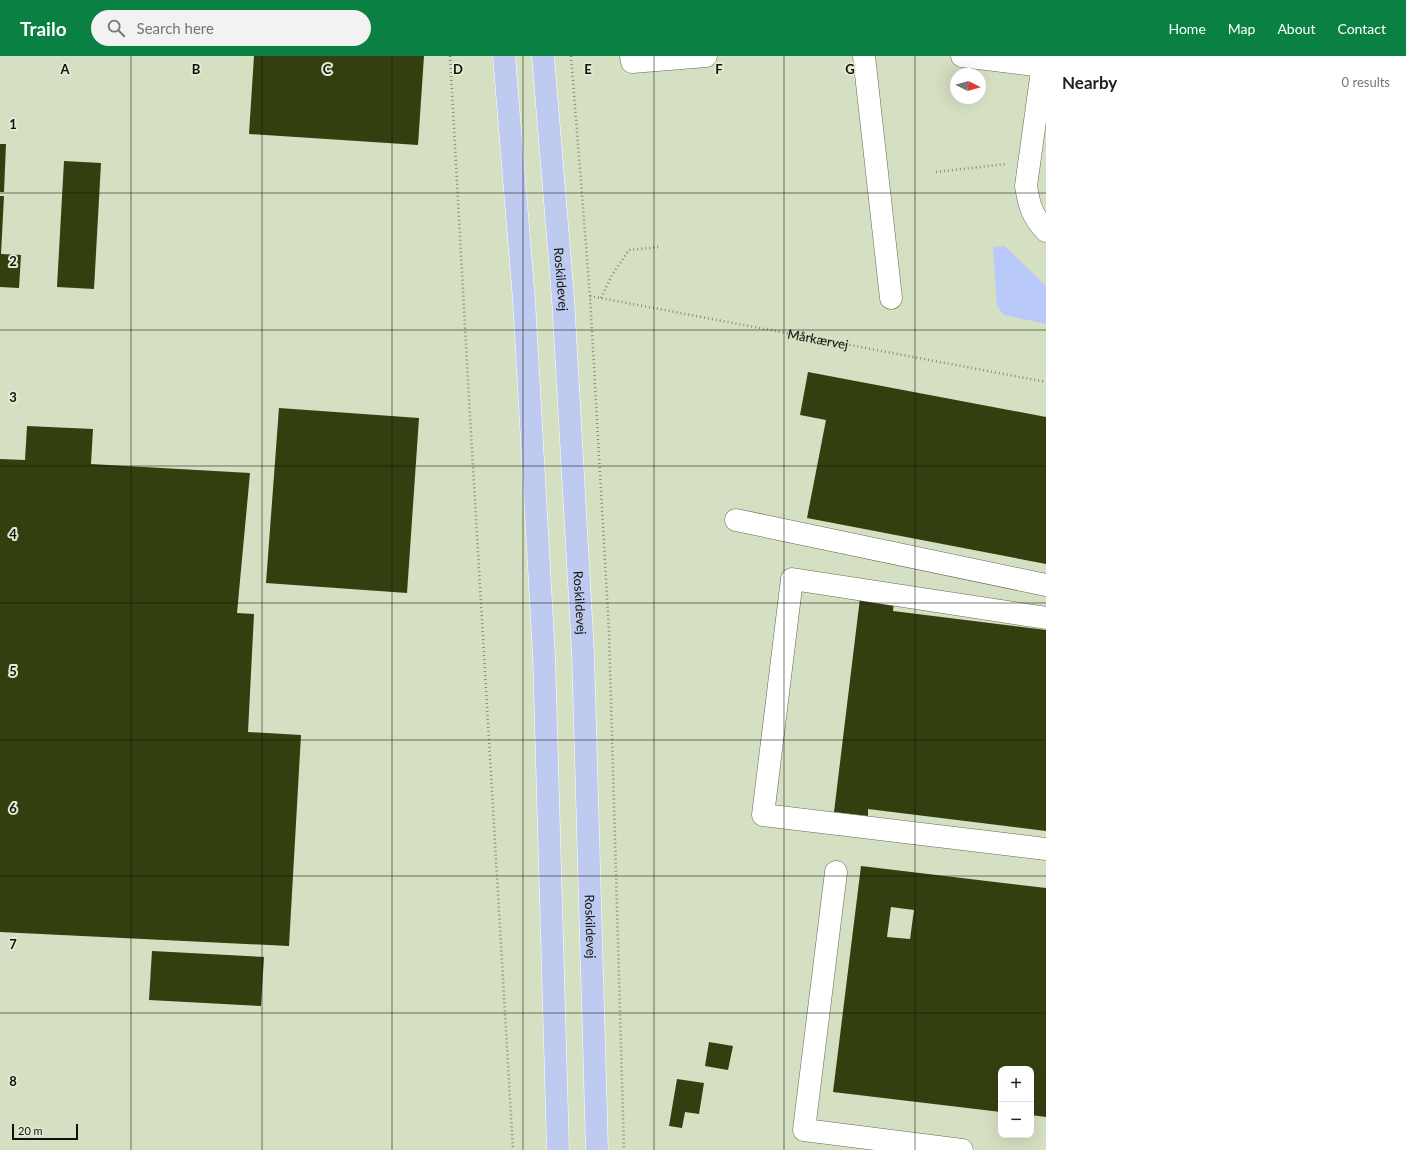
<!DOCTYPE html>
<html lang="en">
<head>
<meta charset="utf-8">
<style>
	body { margin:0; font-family:Lato,sans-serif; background:#f2f2f2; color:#222 }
	.controls { position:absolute; right:12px; bottom:12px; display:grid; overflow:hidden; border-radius:8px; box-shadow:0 4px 16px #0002 }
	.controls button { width:36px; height:36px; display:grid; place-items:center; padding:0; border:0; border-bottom:1px solid #e0e0e0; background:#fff; color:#222; font:20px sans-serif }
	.compass { position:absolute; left:950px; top:12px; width:36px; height:36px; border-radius:50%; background:#fff; box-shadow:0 4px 16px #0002; rotate:95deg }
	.scale { position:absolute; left:12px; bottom:10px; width:66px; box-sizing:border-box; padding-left:4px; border:2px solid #0f120a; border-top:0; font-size:11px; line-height:14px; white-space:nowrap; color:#0f120a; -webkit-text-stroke:3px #e2e9d2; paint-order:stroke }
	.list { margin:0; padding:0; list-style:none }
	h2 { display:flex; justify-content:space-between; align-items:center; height:52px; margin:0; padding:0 16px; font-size:17px }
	h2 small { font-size:13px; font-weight:400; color:#767676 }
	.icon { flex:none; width:22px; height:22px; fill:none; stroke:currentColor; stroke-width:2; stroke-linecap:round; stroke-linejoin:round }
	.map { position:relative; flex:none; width:1046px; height:1094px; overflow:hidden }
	header { display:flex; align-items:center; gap:24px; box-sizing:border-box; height:56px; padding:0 20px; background:#0b8043; color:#fff }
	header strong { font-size:19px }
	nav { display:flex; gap:22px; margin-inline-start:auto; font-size:14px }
	.search { width:280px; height:36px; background:#f2f2f2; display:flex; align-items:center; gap:10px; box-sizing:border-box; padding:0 14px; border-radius:22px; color:#767676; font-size:15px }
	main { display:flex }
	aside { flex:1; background:#fff }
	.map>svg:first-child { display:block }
	.built { fill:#d5dfc1; fill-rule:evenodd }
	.water { fill:#b9c9fa }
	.building { fill:#343f10; fill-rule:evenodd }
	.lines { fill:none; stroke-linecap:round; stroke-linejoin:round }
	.minor-casing { stroke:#636a55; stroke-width:23 }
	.major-casing { stroke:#fff; stroke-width:23 }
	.path { stroke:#868b7b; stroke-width:2.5; stroke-dasharray:1 3; stroke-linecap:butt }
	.minor { stroke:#fff; stroke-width:22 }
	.major { stroke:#becaef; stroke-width:22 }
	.grid { fill:none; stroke:#0f120a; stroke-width:1; stroke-opacity:0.55 }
	.labels { text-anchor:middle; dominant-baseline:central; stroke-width:4; stroke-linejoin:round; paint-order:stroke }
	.street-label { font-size:13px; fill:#0f120a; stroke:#e2e9d2 }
	.grid-label { font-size:13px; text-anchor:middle; font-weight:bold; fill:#0f120a; stroke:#e2e9d2; stroke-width:4; stroke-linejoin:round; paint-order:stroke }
</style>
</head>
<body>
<header>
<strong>Trailo</strong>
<div class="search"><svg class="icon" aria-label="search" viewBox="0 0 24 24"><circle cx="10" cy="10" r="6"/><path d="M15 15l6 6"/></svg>Search here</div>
<nav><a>Home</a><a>Map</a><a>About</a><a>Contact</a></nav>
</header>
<main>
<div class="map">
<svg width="1046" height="1094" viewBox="0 0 1046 1094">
	<rect width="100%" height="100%" fill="#e2e9d2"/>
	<path class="built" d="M0 0H1046V1094H0ZM956 18H980V42H956ZM1001 1013H1031V1079H1001Z"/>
	<polygon class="water" points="1005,190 1046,230 1046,268 1004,259 997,250 993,191"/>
	<g class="building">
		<polygon points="254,0 424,0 418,89 249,78"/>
		<polygon points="0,88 6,88 4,136 0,136"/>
		<polygon points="64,105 101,107 94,233 57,231"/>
		<polygon points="0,140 4,140 1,198 21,199 19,232 0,231"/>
		<polygon points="808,316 1046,361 1046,508 807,462 826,364 800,359"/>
		<polygon points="279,352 419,362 407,537 266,527"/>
		<polygon points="27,370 93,373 91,408 250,417 237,557 254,558 248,676 301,679 289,890 0,876 0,403 25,404"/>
		<polygon points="860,542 894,546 893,555 1046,574 1046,775 868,753 868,760 834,756"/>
		<path d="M861 810 1046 832V1061L1031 1059V1013H1001V1056L833 1036ZM891 851 914 854 910 883 887 881Z"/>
		<polygon points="152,895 264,901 261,950 149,944"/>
		<polygon points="709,986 733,990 728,1014 705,1010"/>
		<polygon points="677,1023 704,1027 699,1058 685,1056 682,1072 669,1070"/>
	</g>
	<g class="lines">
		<defs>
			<g id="minor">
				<polyline points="631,0 632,6 706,0"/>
				<polyline points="864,0 891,242"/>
				<polyline points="962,0 1042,10"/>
				<path d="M1044 0 1026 130C1029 149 1032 160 1046 175"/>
				<polyline points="736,464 1046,529"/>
				<polyline points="1046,562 792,523 763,759 1046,793"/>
				<polyline points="836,816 804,1074 962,1094"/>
			</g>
			<g id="major">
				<polyline points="504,0 524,244 544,600 558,1094"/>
				<path id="s2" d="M543 0 563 242 583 597 597 1094"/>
			</g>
		</defs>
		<use href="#minor" class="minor-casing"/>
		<use href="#major" class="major-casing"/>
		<g class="path">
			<polyline points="450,0 468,325 513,1094"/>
			<polyline points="571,0 590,240 609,576 624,1094"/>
			<polyline points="936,116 1006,108"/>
			<path id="s1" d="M590 240 1046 326"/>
			<polyline points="601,242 612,219 629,194 659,191"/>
		</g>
		<use href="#minor" class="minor"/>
		<use href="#major" class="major"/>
	</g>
	<path class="grid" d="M131 0V1094M262 0V1094M392 0V1094M523 0V1094M654 0V1094M784 0V1094M915 0V1094M0 137H1046M0 274H1046M0 410H1046M0 547H1046M0 684H1046M0 820H1046M0 957H1046"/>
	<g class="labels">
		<g class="street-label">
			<text stroke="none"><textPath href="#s2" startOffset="224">Roskildevej</textPath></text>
			<text stroke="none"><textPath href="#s1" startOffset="232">Mårkærvej</textPath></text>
			<text stroke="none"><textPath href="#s2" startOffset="548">Roskildevej</textPath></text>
			<text stroke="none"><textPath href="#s2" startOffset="872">Roskildevej</textPath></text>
		</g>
	</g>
	<g class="grid-label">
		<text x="65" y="18">A</text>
		<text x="196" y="18">B</text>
		<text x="327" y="18">C</text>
		<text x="458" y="18">D</text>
		<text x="588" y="18">E</text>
		<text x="719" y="18">F</text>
		<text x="850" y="18">G</text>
		<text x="13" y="73">1</text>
		<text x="13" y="210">2</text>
		<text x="13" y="346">3</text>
		<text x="13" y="483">4</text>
		<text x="13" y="620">5</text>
		<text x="13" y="757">6</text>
		<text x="13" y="893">7</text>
		<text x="13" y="1030">8</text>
	</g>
</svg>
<div class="controls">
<button>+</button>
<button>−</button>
</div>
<svg class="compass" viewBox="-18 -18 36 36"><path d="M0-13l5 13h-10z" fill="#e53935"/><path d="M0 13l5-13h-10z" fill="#767676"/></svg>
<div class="scale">20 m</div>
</div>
<aside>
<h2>Nearby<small>0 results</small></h2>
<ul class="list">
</ul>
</aside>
</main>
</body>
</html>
